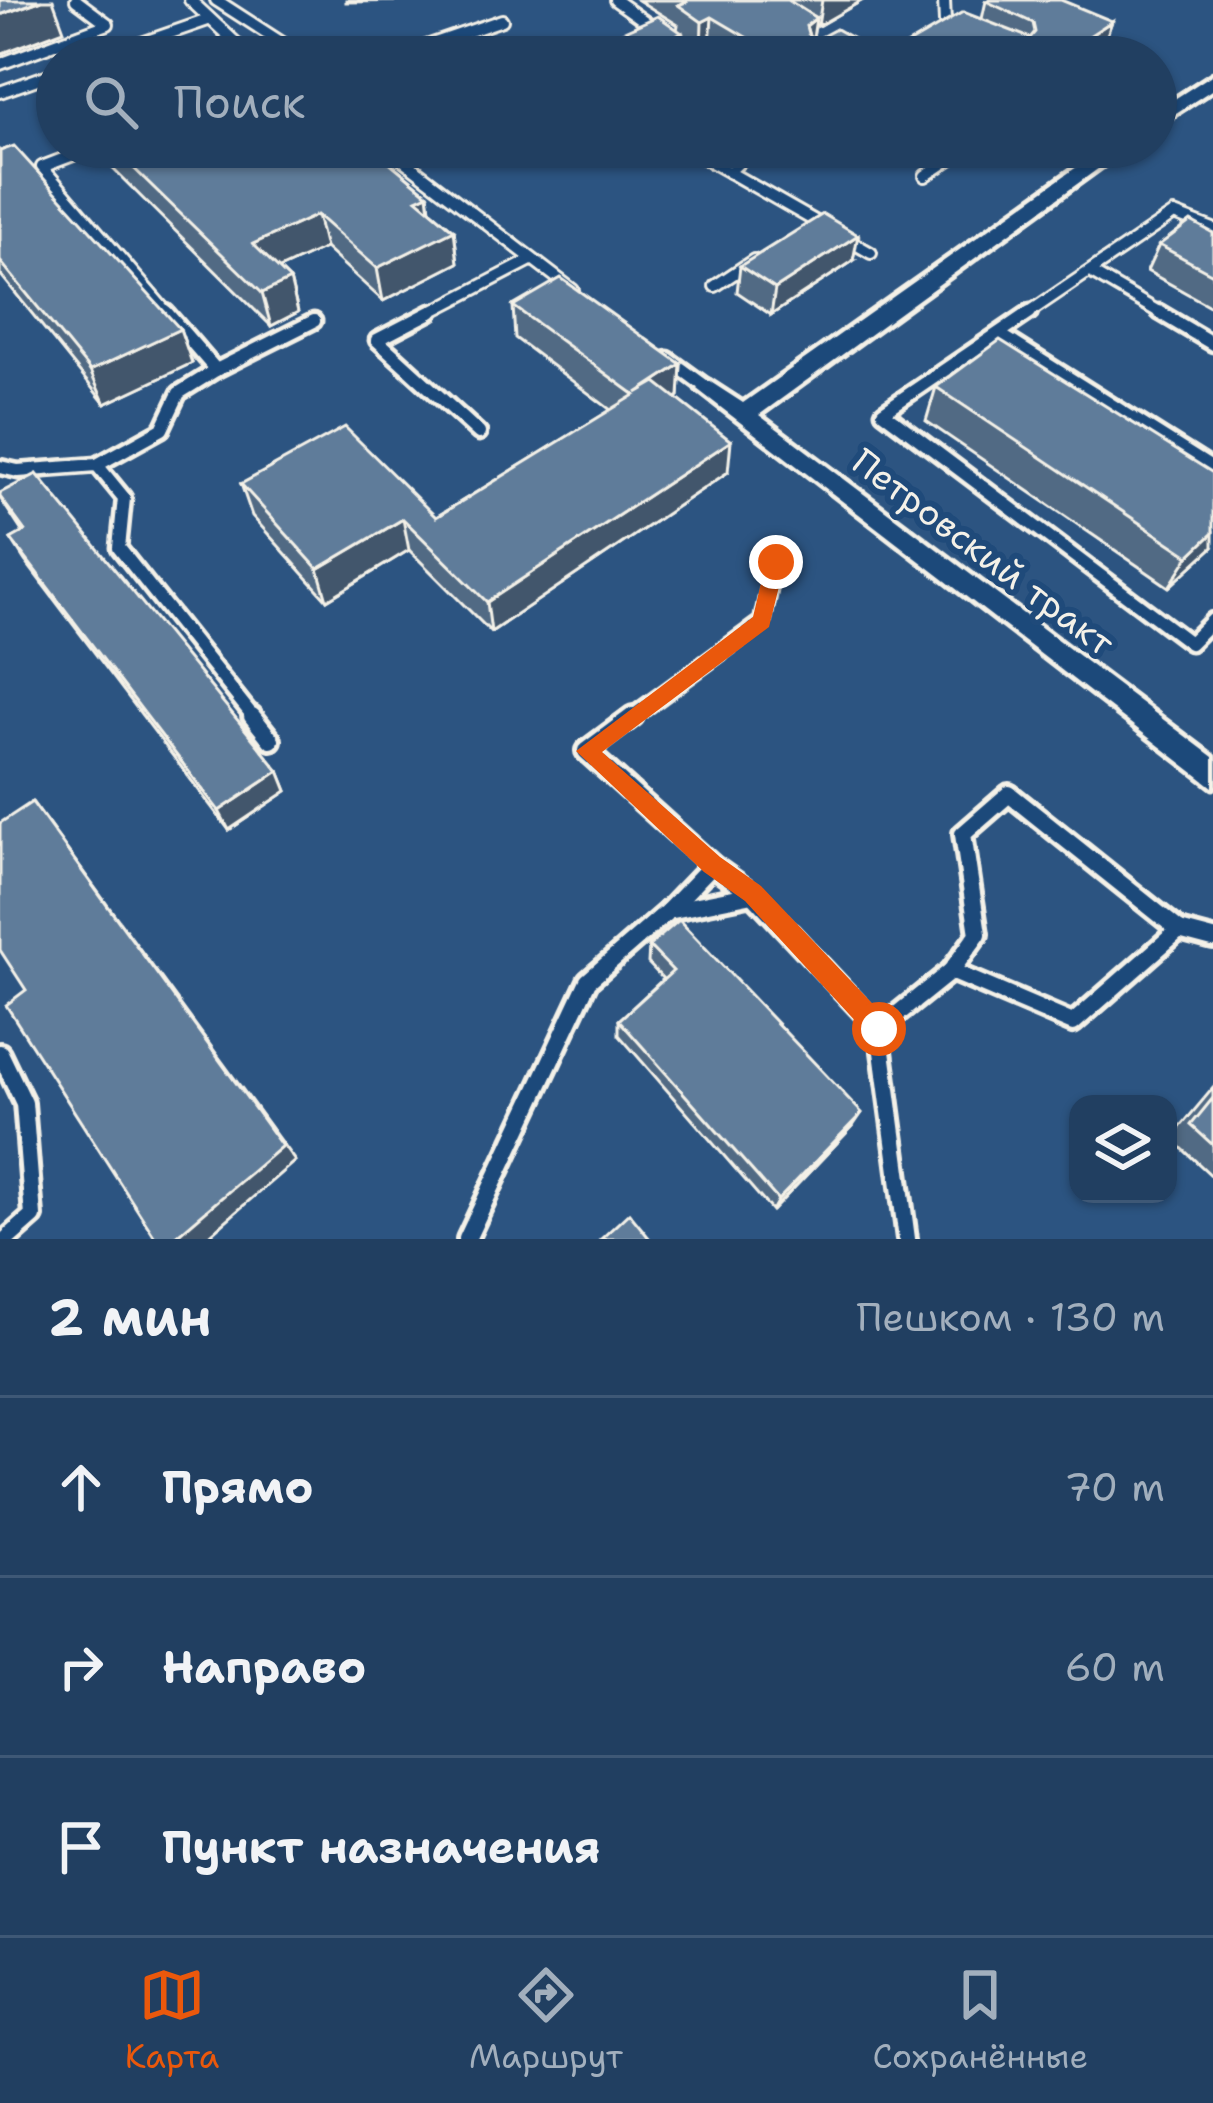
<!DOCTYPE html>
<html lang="ru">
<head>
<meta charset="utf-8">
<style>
	body { margin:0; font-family:"Shantell Sans",sans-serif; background:#294667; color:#f1f3f6 }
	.controls { position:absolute; right:36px; bottom:36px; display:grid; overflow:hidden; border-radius:24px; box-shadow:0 3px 9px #0004 }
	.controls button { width:108px; height:108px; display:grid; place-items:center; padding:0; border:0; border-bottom:3px solid #3e5876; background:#213f61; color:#f1f3f6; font:60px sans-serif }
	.stop { position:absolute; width:36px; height:36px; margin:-27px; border:9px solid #ea580c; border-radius:50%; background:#fff }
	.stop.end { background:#ea580c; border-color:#fff; box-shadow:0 3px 12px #0008 }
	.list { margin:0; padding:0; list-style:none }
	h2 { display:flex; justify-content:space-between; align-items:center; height:156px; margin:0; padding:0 48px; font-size:51px }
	h2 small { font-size:39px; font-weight:400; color:#a2afbd }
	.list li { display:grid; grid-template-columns:78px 1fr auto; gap:36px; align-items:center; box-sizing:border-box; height:180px; padding:0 48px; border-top:3px solid #3e5876 }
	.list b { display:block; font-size:45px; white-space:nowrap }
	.list em { font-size:39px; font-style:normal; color:#a2afbd }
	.icon { flex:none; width:66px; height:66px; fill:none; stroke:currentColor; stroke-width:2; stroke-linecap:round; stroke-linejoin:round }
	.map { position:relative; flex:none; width:1213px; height:1239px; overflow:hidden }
	.search { position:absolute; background:#213f61; box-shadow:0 3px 9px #0004; left:36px; right:36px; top:36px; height:132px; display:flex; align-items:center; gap:30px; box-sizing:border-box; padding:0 42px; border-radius:66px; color:#a2afbd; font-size:45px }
	.sheet { height:696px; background:#213f61 }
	nav { display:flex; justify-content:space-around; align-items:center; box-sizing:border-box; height:168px; border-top:3px solid #3e5876; background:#213f61; font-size:33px; color:#a2afbd }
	nav a { display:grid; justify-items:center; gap:6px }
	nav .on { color:#ea580c }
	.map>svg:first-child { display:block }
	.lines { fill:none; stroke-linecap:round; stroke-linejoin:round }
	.service-far2-casing { stroke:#f4f1e8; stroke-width:16 }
	.service-far1-casing { stroke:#f4f1e8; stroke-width:21 }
	.service-casing { stroke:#f4f1e8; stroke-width:26 }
	.minor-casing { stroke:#f4f1e8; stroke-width:9 }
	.service-far2 { stroke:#1f4a7a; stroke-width:10 }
	.service-far1 { stroke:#1f4a7a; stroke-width:12 }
	.service { stroke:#1f4a7a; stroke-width:16 }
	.minor { fill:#1f4a7a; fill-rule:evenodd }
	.wall { fill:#516a84; stroke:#f4f1e8; stroke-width:3 }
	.shaded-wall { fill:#42566c; stroke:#f4f1e8; stroke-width:3 }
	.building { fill:#5e7b9a; stroke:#f4f1e8; stroke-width:3 }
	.route { fill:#ea580c }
	.labels { text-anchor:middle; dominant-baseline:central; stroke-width:12; stroke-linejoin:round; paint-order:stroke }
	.street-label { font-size:36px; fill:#f4f1e8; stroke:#1f4a7a }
</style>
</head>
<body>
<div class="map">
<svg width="1213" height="1239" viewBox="0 0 1213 1239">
	<rect width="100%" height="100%" fill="#2c5481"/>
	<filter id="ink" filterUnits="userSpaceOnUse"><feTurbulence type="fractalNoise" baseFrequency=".00833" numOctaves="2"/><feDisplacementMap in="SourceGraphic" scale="24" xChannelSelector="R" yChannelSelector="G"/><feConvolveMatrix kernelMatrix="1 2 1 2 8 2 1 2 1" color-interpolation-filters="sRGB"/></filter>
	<g filter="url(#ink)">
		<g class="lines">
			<defs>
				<g id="service-far2">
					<polyline points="190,0 236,43 235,57"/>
					<polyline points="216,0 304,57"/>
					<polyline points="615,0 695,57"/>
					<polyline points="944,0 945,23 959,30"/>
					<polyline points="101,57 208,20"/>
					<polyline points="394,57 502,20"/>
					<polyline points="0,64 108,24 76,0"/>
					<polyline points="0,92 57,72"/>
					<polyline points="94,147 42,167 169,315"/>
					<polyline points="386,147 573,290"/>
					<polyline points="684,147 729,172"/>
					<polyline points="755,147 729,172 871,253"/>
					<polyline points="925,176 968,147"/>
					<polyline points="1090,272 1164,315"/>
					<polyline points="715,286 754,260"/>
					<polyline points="425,315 531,260"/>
					<polyline points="1025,315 1174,214 1213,229"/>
				</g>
				<g id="service-far1">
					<polyline points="431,312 377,340 479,433"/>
					<polyline points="1030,312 883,412 1190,643 1213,620"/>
					<polyline points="1159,312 1213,344"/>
					<polyline points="999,334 1213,469"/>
					<polyline points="668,359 709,389"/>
					<polyline points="216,370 314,321"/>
					<polyline points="97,465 124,498 119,548 255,719"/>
					<polyline points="0,467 18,471 97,465 162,429 179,393 216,370 166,312"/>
					<polyline points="629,719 762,622 775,562"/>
				</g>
				<g id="service">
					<polyline points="252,716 271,740"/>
					<polyline points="633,716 586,751 712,865"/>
					<polyline points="668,911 712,865 753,894"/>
					<polyline points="951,971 978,934 963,834 1009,794 1179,930"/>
					<polyline points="879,1029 951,971 1073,1023 1179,930 1213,939"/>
					<polyline points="0,1053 24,1103 33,1216 7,1239"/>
					<polyline points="467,1239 588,981 668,911 753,894 879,1029 907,1239"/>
				</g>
				<g id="minor">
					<polygon points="1213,74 1213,89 1156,126 1156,111"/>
					<polygon points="1105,147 1128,147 759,415 1213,757 1213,787 697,389 709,381 743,403"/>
				</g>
			</defs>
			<use href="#service-far2" class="service-far2-casing"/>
			<use href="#service-far1" class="service-far1-casing"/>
			<use href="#service" class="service-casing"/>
			<use href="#minor" class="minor-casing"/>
			<use href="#service-far2" class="service-far2"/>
			<use href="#service-far1" class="service-far1"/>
			<use href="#service" class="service"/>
			<use href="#minor" class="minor"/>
		</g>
		<g class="wall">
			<polygon points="346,0 424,0 424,1 346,2"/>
			<polygon points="638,0 863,0 818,26 815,24 813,38 886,57 731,57 710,45 701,49 682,35 680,57 566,57 677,30 678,25"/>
			<polygon points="986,1 1112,21 1102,49 886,57 982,19"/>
			<polygon points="100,147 371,147 428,194 430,210 454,230 458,263 383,301 325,248 279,269 290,280 298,312 271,326 106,162"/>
			<polygon points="880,147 951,147 942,153 931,147 904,162"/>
			<polygon points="0,151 180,329 192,363 105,404 0,274"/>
			<polygon points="1213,233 1213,308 1147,271 1159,245"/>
			<polygon points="853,261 771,315 737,292 740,266"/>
			<polygon points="513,306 681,364 679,396 677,398 728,472 491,632 409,550 327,600 252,516 241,484 436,517 611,410 515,338"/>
			<polygon points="936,387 1213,547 1169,587 926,421"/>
			<polygon points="0,498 279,771 287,791 229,830 25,561 11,539 23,533"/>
			<polygon points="649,946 853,1126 772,1211 619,1035 619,1020 663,979 648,963"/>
			<polygon points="1213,1088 1213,1177 1171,1138"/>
		</g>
		<g class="shaded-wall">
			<polygon points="42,0 53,0 64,30 0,54 0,15"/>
			<polygon points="822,0 863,0 818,26"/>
			<polygon points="712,17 710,45 701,49 702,22"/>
			<polygon points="816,18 812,45 806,26"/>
			<polygon points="1112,21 1102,49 1090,57 1057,57"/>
			<polygon points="682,33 680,57 629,57"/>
			<polygon points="908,147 931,147 904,162"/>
			<polygon points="428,194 432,227 417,199"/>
			<polygon points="317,215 325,248 262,277 253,244"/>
			<polygon points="454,230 458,263 383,301 377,268"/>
			<polygon points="858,235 853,261 771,315 775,289"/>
			<polygon points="290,280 298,312 271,326 262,293"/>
			<polygon points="180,329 192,363 105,404 90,371"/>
			<polygon points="681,364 679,396 636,426 637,393"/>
			<polygon points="731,441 728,472 491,632 487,602"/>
			<polygon points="403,519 409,550 327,600 318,569"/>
			<polygon points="1213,533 1213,547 1169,587 1189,556"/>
			<polygon points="279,771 287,791 229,830 219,811"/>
			<polygon points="32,802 295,1161 205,1239 173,1239"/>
			<polygon points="862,1113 853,1126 772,1211 778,1200"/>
		</g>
		<g class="building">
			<polygon points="0,0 42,0 0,15"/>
			<polygon points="683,0 788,0 816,18 806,26 809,37 819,38 836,29 886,57 780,57 712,17 702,22 678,5 686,2"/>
			<polygon points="988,0 1061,0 1112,21 1057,57 886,57 963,12 1030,38 1035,32 1033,23 986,1"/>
			<polygon points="658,16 682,33 629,57 566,57"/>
			<polygon points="14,146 180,329 90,371 0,261 0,151"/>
			<polygon points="112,147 371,147 428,194 417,199 454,230 377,268 317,215 253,244 290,280 262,293"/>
			<polygon points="823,214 858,235 775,289 740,266"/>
			<polygon points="1191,221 1213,233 1213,274 1159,245"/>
			<polygon points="561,278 681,364 637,393 656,382 731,441 487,602 403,519 318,569 241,484 345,427 436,517 635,395 513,306"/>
			<polygon points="1000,340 1213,473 1213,533 1189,556 936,387"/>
			<polygon points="37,474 279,771 219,811 11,539 25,531 0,497 0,493"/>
			<polygon points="32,802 282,1146 173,1239 156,1239 6,1005 26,990 0,950 0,823"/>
			<polygon points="679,920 862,1113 778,1200 619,1020 673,971 649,946"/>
			<polygon points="1213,1098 1213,1145 1191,1125"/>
			<polygon points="629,1213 650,1239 601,1239"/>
		</g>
	</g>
	<polygon class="route" points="776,555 785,562 769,627 602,752 720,857 761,886 888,1020 891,1029 879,1041 871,1038 745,901 704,872 576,751 753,617 766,562"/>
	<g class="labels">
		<g class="street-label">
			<text transform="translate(983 552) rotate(37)">Петровский тракт</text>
		</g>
	</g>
</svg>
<div class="controls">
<button><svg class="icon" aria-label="layers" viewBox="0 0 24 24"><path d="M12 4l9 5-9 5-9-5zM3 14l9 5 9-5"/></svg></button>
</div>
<div class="stop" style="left:879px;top:1029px"></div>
<div class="stop end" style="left:776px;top:562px"></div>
<div class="search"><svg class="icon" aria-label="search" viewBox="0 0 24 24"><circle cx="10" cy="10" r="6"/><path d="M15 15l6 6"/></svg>Поиск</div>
</div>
<section class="sheet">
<h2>2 мин<small>Пешком · 130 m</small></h2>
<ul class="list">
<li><svg class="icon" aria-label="ahead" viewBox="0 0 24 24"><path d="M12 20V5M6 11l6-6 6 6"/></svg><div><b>Прямо</b></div><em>70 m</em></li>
<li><svg class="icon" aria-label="right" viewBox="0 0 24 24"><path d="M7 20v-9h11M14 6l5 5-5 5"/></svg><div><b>Направо</b></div><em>60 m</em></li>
<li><svg class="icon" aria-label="arrive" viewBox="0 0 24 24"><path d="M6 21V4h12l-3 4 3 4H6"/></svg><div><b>Пункт назначения</b></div></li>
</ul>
</section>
<nav>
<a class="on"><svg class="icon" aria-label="map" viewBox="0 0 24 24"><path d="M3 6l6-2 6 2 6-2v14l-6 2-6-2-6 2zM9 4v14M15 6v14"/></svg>Карта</a>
<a><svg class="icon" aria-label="directions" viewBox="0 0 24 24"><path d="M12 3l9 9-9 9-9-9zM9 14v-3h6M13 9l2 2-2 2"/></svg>Маршрут</a>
<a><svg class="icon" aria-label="saved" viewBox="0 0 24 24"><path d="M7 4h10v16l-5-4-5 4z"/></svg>Сохранённые</a>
</nav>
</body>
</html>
